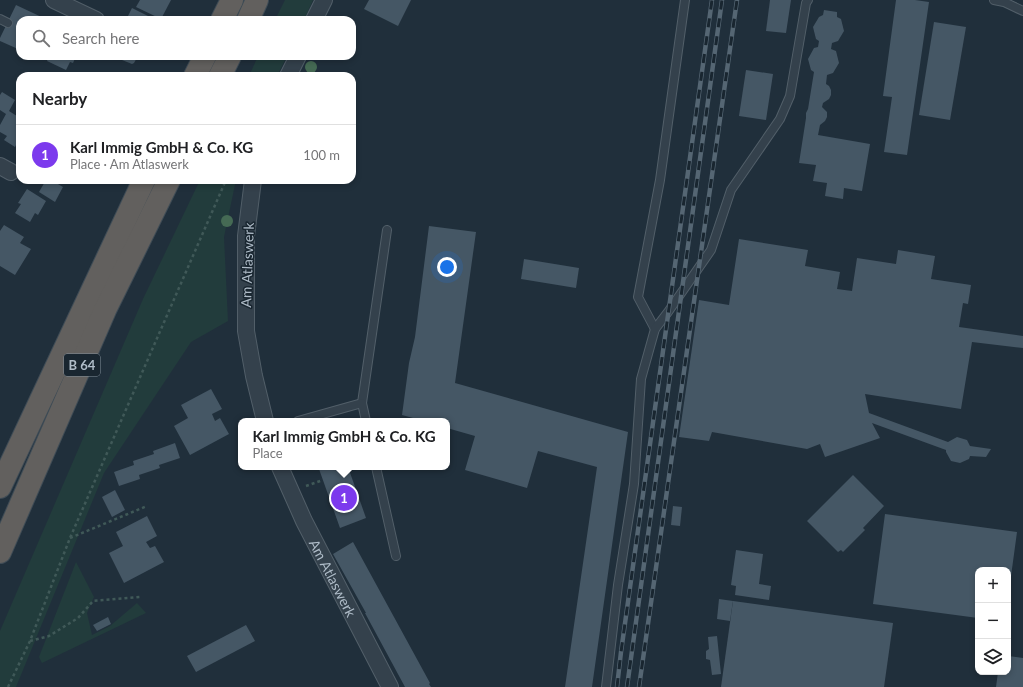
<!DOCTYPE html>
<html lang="en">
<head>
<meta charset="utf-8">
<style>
	body { margin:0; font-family:Lato,sans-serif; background:#f6f6f6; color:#202124 }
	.controls { position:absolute; right:12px; bottom:12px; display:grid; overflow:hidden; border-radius:8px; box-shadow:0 2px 6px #0003 }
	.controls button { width:36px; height:36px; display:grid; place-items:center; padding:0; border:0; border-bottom:1px solid #e0e0e0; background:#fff; color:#202124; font:20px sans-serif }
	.you { position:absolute; left:447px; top:267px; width:14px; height:14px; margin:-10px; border:3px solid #fff; border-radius:50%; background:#1a73e8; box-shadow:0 0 0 6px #1a73e833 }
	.badge { display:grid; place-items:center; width:26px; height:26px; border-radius:50%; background:#7c3aed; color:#fff; font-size:13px; font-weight:700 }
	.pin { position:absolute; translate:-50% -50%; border:2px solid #fff; box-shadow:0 1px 4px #0006 }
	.popup { position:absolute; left:238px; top:418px; width:212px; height:52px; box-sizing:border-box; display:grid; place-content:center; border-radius:8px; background:#fff; filter:drop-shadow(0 1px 3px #0005); font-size:13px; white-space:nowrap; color:#757577 }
	.popup b { font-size:15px; color:#202124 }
	.popup::after { content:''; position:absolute; left:50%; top:100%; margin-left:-8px; border:8px solid transparent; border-top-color:#fff }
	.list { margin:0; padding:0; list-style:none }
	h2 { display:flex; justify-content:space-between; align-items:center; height:52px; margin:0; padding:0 16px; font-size:17px }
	h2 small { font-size:13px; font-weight:400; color:#757577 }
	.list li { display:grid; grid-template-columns:26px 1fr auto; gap:12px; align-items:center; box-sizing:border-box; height:60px; padding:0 16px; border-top:1px solid #e0e0e0 }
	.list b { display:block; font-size:15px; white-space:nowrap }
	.list p { margin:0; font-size:13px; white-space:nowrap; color:#757577 }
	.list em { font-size:13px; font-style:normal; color:#757577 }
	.icon { flex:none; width:22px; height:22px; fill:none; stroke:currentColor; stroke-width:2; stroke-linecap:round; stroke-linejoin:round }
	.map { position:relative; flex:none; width:1023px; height:687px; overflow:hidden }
	.search { position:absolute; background:#fff; box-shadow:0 2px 6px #0003; left:16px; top:16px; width:340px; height:44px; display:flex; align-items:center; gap:10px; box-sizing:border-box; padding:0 14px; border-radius:12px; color:#757577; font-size:15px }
	.panel { position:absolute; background:#fff; box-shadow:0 2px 6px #0003; left:16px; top:72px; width:340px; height:112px; border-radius:12px }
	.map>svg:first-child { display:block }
	.green { fill:#223c3c }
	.building { fill:#455765 }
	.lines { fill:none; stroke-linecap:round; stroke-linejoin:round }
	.service-casing { stroke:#525f69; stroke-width:10 }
	.minor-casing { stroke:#525f69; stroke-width:18 }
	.trunk-casing { stroke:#3f4c56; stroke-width:24 }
	.path { stroke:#405958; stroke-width:2.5; stroke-dasharray:3 3; stroke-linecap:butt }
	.service { stroke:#34414c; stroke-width:8 }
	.minor { stroke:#34414c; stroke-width:16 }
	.trunk { stroke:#62605e; stroke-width:22 }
	.rail-casing { stroke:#556673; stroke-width:4.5 }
	.rail { stroke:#192630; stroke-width:3; stroke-dasharray:9; stroke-linecap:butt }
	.tree { fill:#456a54 }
	.labels { text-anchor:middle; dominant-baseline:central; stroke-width:3; stroke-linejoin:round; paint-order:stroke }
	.shield { fill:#192630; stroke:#828f9a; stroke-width:1 }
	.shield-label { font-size:13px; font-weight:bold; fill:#afbcc8 }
	.street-label { font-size:14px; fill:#afbcc8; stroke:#192630 }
</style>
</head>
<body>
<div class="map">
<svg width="1023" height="687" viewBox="0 0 1023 687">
	<rect width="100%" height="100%" fill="#202f3b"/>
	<g class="green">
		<polygon points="285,0 313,0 304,20 275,20"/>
		<polygon points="258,56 287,56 277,76 249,76"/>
		<polygon points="200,180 236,180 224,237 228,321 191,342 104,473 16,687 0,687 0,631 143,299"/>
		<polygon points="76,562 94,597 87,613 92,635 110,626 137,603 146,613 42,663 39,657"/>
	</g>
	<g class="building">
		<polygon points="140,0 171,0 161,19 136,7"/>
		<polygon points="369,0 411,0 398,26 364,9"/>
		<polygon points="770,0 791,0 786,33 766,31"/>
		<polygon points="896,0 915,0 929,2 907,155 884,152 892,97 883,96"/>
		<polygon points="16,5 48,20 20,20 20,45 18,49 0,41 0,38"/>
		<polygon points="132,8 156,20 126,20"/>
		<polygon points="824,10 837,12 837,17 841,19 844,31 838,41 832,43 831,49 836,51 839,63 833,73 827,75 826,84 829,86 831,90 831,95 829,99 823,103 822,107 827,112 827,117 825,121 820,125 818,135 870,144 862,191 844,188 843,199 825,196 827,183 813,181 816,165 799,163 806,118 806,113 808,109 814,72 811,70 808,59 814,48 818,47 819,41 816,39 813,27 819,17 823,15"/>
		<polygon points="934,22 966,27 950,120 919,115"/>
		<polygon points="49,56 76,56 73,63 70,62 66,70 47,61"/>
		<polygon points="112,56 138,56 134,63 132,64"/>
		<polygon points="746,70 773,74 766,120 739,116"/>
		<polygon points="2,92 15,100 9,111 20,118 19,120 20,121 20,145 17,143 15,147 4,140 7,136 0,132 0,125 6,114 0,110 0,95"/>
		<polygon points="46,180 51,180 63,187 55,202 39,192"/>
		<polygon points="27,189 46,201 38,215 35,213 30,222 15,213 21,204 18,203"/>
		<polygon points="4,225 24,237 20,243 31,249 15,275 0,266 0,231"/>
		<polygon points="429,226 476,232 455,383 628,432 592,687 565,687 597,467 538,451 527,488 465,470 475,436 447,428 447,421 424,421 402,415 409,363 415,337"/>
		<polygon points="739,239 808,250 805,266 840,272 837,289 852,291 857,258 896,264 898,250 935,256 931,279 971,285 968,304 963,303 959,327 1023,336 1023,348 972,342 961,409 865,394 869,413 948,442 957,437 967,440 970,446 991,449 986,457 970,456 969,459 960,463 951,461 946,452 946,450 872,423 880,438 825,457 820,444 807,449 712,432 709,441 679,437 699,300 729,305"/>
		<polygon points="524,259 579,268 576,288 521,279"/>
		<polygon points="211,389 222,409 212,414 215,421 220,418 229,434 190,455 174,426 188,418 181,405"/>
		<polygon points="175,443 180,458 159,465 160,468 139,475 140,479 119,486 114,472 134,465 133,461 154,454 153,451"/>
		<polygon points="322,467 348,467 366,518 340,528 319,469"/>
		<polygon points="853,475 884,506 863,528 865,530 843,552 841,550 838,552 807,521"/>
		<polygon points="115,490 125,510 112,517 102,497"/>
		<polygon points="673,506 682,507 680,526 671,525"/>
		<polygon points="885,514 1017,532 1009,591 1008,570 978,570 978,618 873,604"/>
		<polygon points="147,516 157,536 146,542 150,548 155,546 164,562 124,583 109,553 123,546 116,532"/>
		<polygon points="353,542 430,683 429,684 431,687 405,687 365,613 366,613 333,554"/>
		<polygon points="736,550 763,554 759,584 771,586 769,600 735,595 736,586 731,585"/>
		<polygon points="719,599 733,601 730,621 717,619"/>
		<polygon points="733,601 893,623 884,687 721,687"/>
		<polygon points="108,617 111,624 97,631 93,625"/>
		<polygon points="246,625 255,641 196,672 187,656"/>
		<polygon points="717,636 721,674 712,675 710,660 706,659 706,651 709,649 708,637"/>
		<polygon points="1008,656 1023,658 1023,687 996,687 998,672 1008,672"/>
	</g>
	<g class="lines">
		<defs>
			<g id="service">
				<polyline points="994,0 1004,2 1023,11"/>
				<polyline points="0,19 8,23"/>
				<polyline points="655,329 638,297 660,180 685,0"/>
				<polyline points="362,403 387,230"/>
				<polyline points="298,421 362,403 366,421"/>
				<polyline points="376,467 396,556"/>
				<polyline points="606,687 618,585 634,484 641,379 655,329 668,312 711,250 731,190 780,119 790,96 806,3 808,0"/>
			</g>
			<g id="minor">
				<polyline points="54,0 96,20"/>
				<polyline points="314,20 324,0"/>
				<polyline points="288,76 298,56"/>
				<polyline points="0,166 11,172"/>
				<polyline points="253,180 246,236 246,331 254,376 265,421"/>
				<path id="s1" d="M280 467 304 521 390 687"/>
			</g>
			<g id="trunk">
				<polyline points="222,20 232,0"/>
				<polyline points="248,20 257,0"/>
				<polyline points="195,76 205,56"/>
				<polyline points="220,76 230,56"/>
				<polyline points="0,487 144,180"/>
				<polyline points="0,552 105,310 169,180"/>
			</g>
		</defs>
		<use href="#service" class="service-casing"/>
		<use href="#minor" class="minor-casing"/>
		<use href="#trunk" class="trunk-casing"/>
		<g class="path">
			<polyline points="306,486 323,480"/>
			<polyline points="70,538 147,506"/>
			<polyline points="30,641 49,636 78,618 93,601 140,597"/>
			<polyline points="8,687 30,641 70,538 226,180"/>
		</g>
		<use href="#service" class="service"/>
		<use href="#minor" class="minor"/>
		<use href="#trunk" class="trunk"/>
		<defs>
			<g id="rail">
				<polyline points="617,687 621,652 712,0"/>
				<polyline points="627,687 722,0"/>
				<polyline points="639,687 737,0"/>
			</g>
		</defs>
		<use href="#rail" class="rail-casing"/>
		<use href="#rail" class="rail"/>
	</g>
	<g class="tree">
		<circle cx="311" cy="67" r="6"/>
		<circle cx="227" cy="221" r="6"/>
	</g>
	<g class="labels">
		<rect class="shield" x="64" y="354" width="36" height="22" rx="3"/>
		<g class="shield-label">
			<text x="82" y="365">B 64</text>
		</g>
		<g class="street-label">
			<text transform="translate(247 265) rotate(-88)">Am Atlaswerk</text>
			<text stroke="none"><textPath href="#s1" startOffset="123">Am Atlaswerk</textPath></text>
		</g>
	</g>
</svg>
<div class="controls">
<button>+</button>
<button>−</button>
<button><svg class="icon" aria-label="layers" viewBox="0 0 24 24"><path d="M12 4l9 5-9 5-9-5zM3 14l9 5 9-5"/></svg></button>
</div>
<div class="you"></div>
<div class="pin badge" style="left:344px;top:498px">1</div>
<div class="popup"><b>Karl Immig GmbH &amp; Co. KG</b>Place</div>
<div class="search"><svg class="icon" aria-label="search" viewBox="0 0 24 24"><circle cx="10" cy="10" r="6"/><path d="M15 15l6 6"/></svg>Search here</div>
<section class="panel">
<h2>Nearby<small></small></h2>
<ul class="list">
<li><span class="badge">1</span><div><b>Karl Immig GmbH &amp; Co. KG</b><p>Place · Am Atlaswerk</p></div><em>100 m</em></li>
</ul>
</section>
</div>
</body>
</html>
